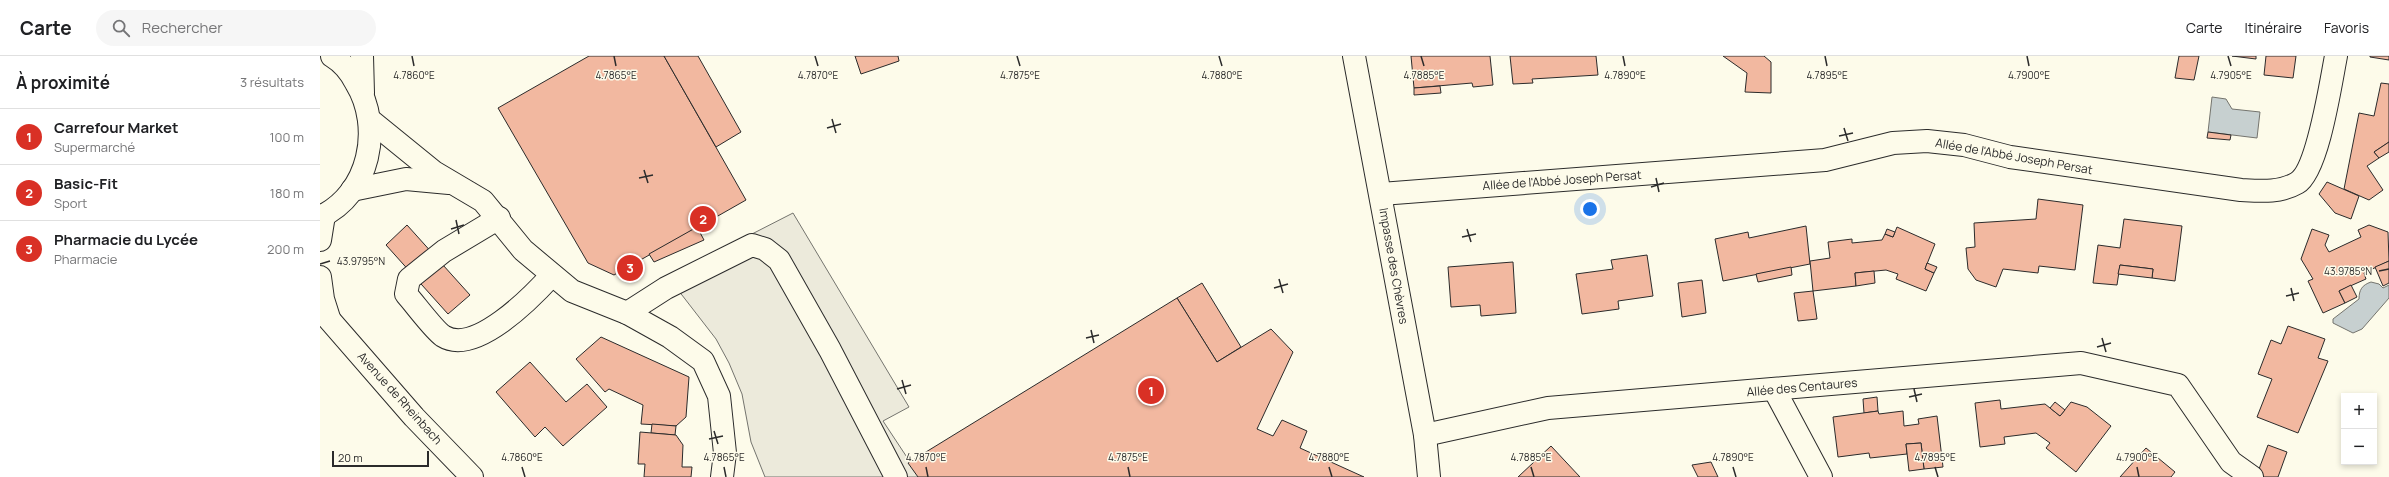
<!DOCTYPE html>
<html lang="fr">
<head>
<meta charset="utf-8">
<style>
	body { margin:0; font-family:Manrope,sans-serif; background:#f6f6f6; color:#202124 }
	.controls { position:absolute; right:12px; bottom:12px; display:grid; overflow:hidden; border-radius:0px; box-shadow:0 2px 6px #0003 }
	.controls button { width:36px; height:36px; display:grid; place-items:center; padding:0; border:0; border-bottom:1px solid #e0e0e0; background:#fff; color:#202124; font:20px sans-serif }
	.scale { position:absolute; left:12px; bottom:10px; width:97px; box-sizing:border-box; padding-left:4px; border:2px solid #2b2b2b; border-top:0; font-size:11px; line-height:14px; white-space:nowrap; color:#2b2b2b; -webkit-text-stroke:3px #fdfbea; paint-order:stroke }
	.you { position:absolute; left:1270px; top:153px; width:14px; height:14px; margin:-10px; border:3px solid #fff; border-radius:50%; background:#1a73e8; box-shadow:0 0 0 6px #1a73e833 }
	.badge { display:grid; place-items:center; width:26px; height:26px; border-radius:50%; background:#d93025; color:#fff; font-size:13px; font-weight:700 }
	.pin { position:absolute; translate:-50% -50%; border:2px solid #fff; box-shadow:0 1px 4px #0006 }
	.list { margin:0; padding:0; list-style:none }
	h2 { display:flex; justify-content:space-between; align-items:center; height:52px; margin:0; padding:0 16px; font-size:17px }
	h2 small { font-size:13px; font-weight:400; color:#757577 }
	.list li { display:grid; grid-template-columns:26px 1fr auto; gap:12px; align-items:center; box-sizing:border-box; height:56px; padding:0 16px; border-top:1px solid #e0e0e0 }
	.list b { display:block; font-size:15px; white-space:nowrap }
	.list p { margin:0; font-size:13px; white-space:nowrap; color:#757577 }
	.list em { font-size:13px; font-style:normal; color:#757577 }
	.icon { flex:none; width:22px; height:22px; fill:none; stroke:currentColor; stroke-width:2; stroke-linecap:round; stroke-linejoin:round }
	.map { position:relative; flex:none; width:2069px; height:421px; overflow:hidden }
	header { display:flex; align-items:center; gap:24px; box-sizing:border-box; height:56px; padding:0 20px; background:#fff; border-bottom:1px solid #e0e0e0 }
	header strong { font-size:19px }
	nav { display:flex; gap:22px; margin-inline-start:auto; font-size:14px }
	.search { width:280px; height:36px; background:#f6f6f6; display:flex; align-items:center; gap:10px; box-sizing:border-box; padding:0 14px; border-radius:22px; color:#757577; font-size:15px }
	main { display:flex }
	aside { flex:1; background:#fff }
	.map>svg:first-child { display:block }
	.parking { fill:#eceadb; stroke:#74746e }
	.water { fill:#c7d0d0; stroke:#74746e }
	.building { fill:#f2b8a0; stroke:#2b2b2b }
	.lines { fill:none; stroke-linecap:round; stroke-linejoin:round }
	.minor-casing { stroke:#2b2b2b; stroke-width:24 }
	.minor { stroke:#fdfbea; stroke-width:22 }
	.ticks { fill:none; stroke:#2b2b2b; stroke-width:1.5 }
	.labels { text-anchor:middle; dominant-baseline:central; stroke-width:3; stroke-linejoin:round; paint-order:stroke }
	.street-label { font-size:12px; fill:#2b2b2b; stroke:#fdfbea }
	.ticks-label { font-size:10px; text-anchor:middle; fill:#2b2b2b; stroke:#fdfbea; stroke-width:3; stroke-linejoin:round; paint-order:stroke }
</style>
</head>
<body>
<header>
<strong>Carte</strong>
<div class="search"><svg class="icon" aria-label="search" viewBox="0 0 24 24"><circle cx="10" cy="10" r="6"/><path d="M15 15l6 6"/></svg>Rechercher</div>
<nav><a>Carte</a><a>Itinéraire</a><a>Favoris</a></nav>
</header>
<main>
<aside>
<h2>À proximité<small>3 résultats</small></h2>
<ul class="list">
<li><span class="badge">1</span><div><b>Carrefour Market</b><p>Supermarché</p></div><em>100 m</em></li>
<li><span class="badge">2</span><div><b>Basic-Fit</b><p>Sport</p></div><em>180 m</em></li>
<li><span class="badge">3</span><div><b>Pharmacie du Lycée</b><p>Pharmacie</p></div><em>200 m</em></li>
</ul>
</aside>
<div class="map">
<svg width="2069" height="421" viewBox="0 0 2069 421">
	<rect width="100%" height="100%" fill="#fdfbea"/>
	<polygon class="parking" points="473,157 589,351 563,365 600,421 445,421 431,386 422,338 409,307 396,283 348,221"/>
	<g class="water">
		<polygon points="1892,41 1906,43 1912,53 1940,56 1937,82 1888,76"/>
		<path d="M2051 226 2059 228 2063 232 2069 229V242L2042 273 2033 277 2013 267V263L2039 243C2039 234 2042 229 2051 226Z"/>
	</g>
	<g class="building">
		<polygon points="269,0 344,0 426,144 294,219 268,207 178,52"/>
		<polygon points="344,0 378,0 421,76 396,91"/>
		<polygon points="535,0 578,0 579,5 541,18"/>
		<polygon points="1091,0 1170,0 1173,29 1153,31 1152,27 1094,32"/>
		<polygon points="1190,0 1276,0 1278,19 1212,23 1213,27 1193,28"/>
		<polygon points="1403,0 1444,0 1451,6 1451,37 1425,36 1427,17"/>
		<polygon points="1859,0 1879,0 1874,24 1855,22"/>
		<polygon points="1912,0 1936,0 1936,3"/>
		<polygon points="1946,0 1976,0 1973,22 1944,19"/>
		<polygon points="2069,0 2069,4 2050,1 2050,0"/>
		<polygon points="2061,27 2069,28 2069,86 2054,96 2059,102 2047,110 2063,134 2049,144 2024,133 2039,57 2054,60"/>
		<polygon points="1120,30 1121,37 1094,39 1094,32"/>
		<polygon points="1888,76 1911,79 1910,84 1887,82"/>
		<polygon points="2069,86 2069,96 2059,102 2054,96"/>
		<polygon points="2007,126 2039,140 2031,163 2015,157 1999,138"/>
		<polygon points="1718,143 1763,149 1755,214 1719,210 1718,217 1683,213 1676,231 1656,224 1648,213 1646,192 1655,191 1654,167 1716,163"/>
		<polygon points="1804,163 1862,170 1855,225 1832,222 1833,213 1800,209 1797,229 1773,227 1778,189 1800,192"/>
		<polygon points="87,169 150,239 128,258 66,189"/>
		<polygon points="2049,169 2068,176 2069,205 2044,217 2046,223 2019,235 2025,247 2003,257 1988,225 1993,223 1981,203 1992,173 2009,179 2005,189 2009,196 2041,181 2038,174"/>
		<polygon points="1486,170 1490,208 1403,225 1395,183 1428,176 1429,182"/>
		<polygon points="377,171 384,184 334,206 329,198"/>
		<polygon points="1577,171 1615,188 1605,213 1614,217 1606,235 1576,223 1578,218 1566,214 1535,217 1536,230 1493,235 1490,205 1510,202 1508,186 1532,183 1532,187 1562,184 1565,178 1573,181"/>
		<polygon points="1567,173 1575,176 1573,181 1565,178"/>
		<polygon points="1327,199 1333,240 1298,245 1299,253 1262,258 1256,218 1293,213 1291,204"/>
		<polygon points="2069,205 2069,227 2063,230 2055,211"/>
		<polygon points="1193,206 1196,257 1161,260 1160,249 1131,251 1128,211"/>
		<polygon points="1607,207 1617,211 1614,217 1605,213"/>
		<polygon points="1800,209 1833,213 1832,222 1798,218"/>
		<polygon points="1471,211 1472,219 1438,226 1436,218"/>
		<polygon points="1554,215 1555,227 1536,230 1535,217"/>
		<polygon points="1382,224 1386,257 1362,261 1358,227"/>
		<polygon points="882,227 921,291 897,306 857,242"/>
		<polygon points="2031,229 2037,241 2025,247 2019,235"/>
		<polygon points="1493,235 1497,263 1478,265 1474,237"/>
		<polygon points="857,242 897,306 951,273 973,296 937,373 953,380 962,364 987,375 980,392 1044,421 598,421 588,407"/>
		<polygon points="1968,270 2005,283 1998,302 2008,305 1978,377 1937,361 1952,323 1938,318 1951,284 1961,288"/>
		<polygon points="281,281 369,321 366,361 356,370 321,368 323,349 289,333 285,336 256,303"/>
		<polygon points="210,306 246,346 267,328 287,351 243,390 225,371 215,381 176,336"/>
		<polygon points="1557,341 1558,355 1544,357 1543,343"/>
		<polygon points="1680,344 1681,353 1725,348 1740,360 1751,346 1767,351 1791,370 1756,416 1726,392 1730,387 1716,377 1684,381 1685,388 1660,391 1655,347"/>
		<polygon points="1735,346 1745,354 1740,360 1730,352"/>
		<polygon points="1558,355 1559,358 1583,355 1584,370 1599,368 1598,363 1617,360 1623,411 1604,413 1601,387 1586,388 1587,398 1550,402 1549,397 1518,401 1513,361"/>
		<polygon points="332,368 356,370 355,379 331,377"/>
		<polygon points="320,376 356,379 363,389 362,411 372,411 371,421 324,421 325,408 318,408"/>
		<polygon points="1601,387 1604,413 1589,415 1586,388"/>
		<polygon points="1948,389 1967,396 1958,421 1936,421"/>
		<polygon points="1231,390 1260,421 1198,421"/>
		<polygon points="1826,392 1855,416 1851,421 1800,421"/>
		<polygon points="1391,406 1398,421 1378,421 1372,409"/>
	</g>
	<g class="lines">
		<defs>
			<g id="minor">
				<polyline points="42,0 43,37"/>
				<polyline points="1034,0 1105,379 1109,421"/>
				<polyline points="50,64 114,116 163,145 203,194 252,235 307,257 350,281 383,305 399,340 405,397 402,421"/>
				<polyline points="32,134 86,123 129,127"/>
				<path d="M1061 138 1505 104 1573 87 1607 85 1644 89 1690 101 1921 134C1940 135 1960 137 1977 127 1998 115 2011 25 2016 0"/>
				<path d="M0 161C50 138 63 71 36 27 31 17 22 6 12 0"/>
				<path d="M179 162 124 195 89 223 86 238C95 248 114 274 123 280 155 300 212 241 232 219"/>
				<polyline points="0,184 4,159"/>
				<polyline points="0,221 3,243 9,262"/>
				<polyline points="0,253 94,361 152,421"/>
				<polyline points="307,257 346,232 432,189 445,193 459,204 510,294 576,421"/>
				<polyline points="1454,333 1501,421"/>
				<polyline points="1105,379 1228,352 1761,307 1858,329 1911,406 1932,421"/>
			</g>
		</defs>
		<use href="#minor" class="minor-casing"/>
		<use href="#minor" class="minor"/>
	</g>
	<path class="ticks" d="M92 0 94 10M294 0 296 10M495 0 498 10M697 0 700 10M899 0 902 10M1101 0 1104 10M1303 0 1305 10M1505 0 1507 10M1707 0 1709 10M1908 0 1911 10M512 63 516 77M507 72 521 68M1524 72 1528 85M1519 80 1533 77M324 114 328 127M319 122 333 119M1336 122 1339 136M1331 131 1344 127M136 164 139 178M131 173 144 169M1147 173 1151 186M1142 181 1156 178M0 208 10 205M2059 215 2069 213M959 223 963 237M954 232 968 228M1971 232 1974 245M1966 240 1979 237M771 274 774 287M766 282 779 279M1782 282 1786 296M1777 291 1791 287M582 324 586 338M577 333 591 329M1594 333 1597 346M1589 341 1602 338M394 375 398 388M389 383 403 380M202 411 205 421M404 411 406 421M606 411 608 421M808 411 810 421M1009 411 1012 421M1211 411 1214 421M1413 411 1416 421M1615 411 1618 421M1817 411 1819 421"/>
	<g class="labels">
		<g class="street-label">
			<text transform="translate(1694 100) rotate(10)">Allée de l'Abbé Joseph Persat</text>
			<text transform="translate(1242 124) rotate(-4)">Allée de l'Abbé Joseph Persat</text>
			<text transform="translate(1074 210) rotate(80)">Impasse des Chèvres</text>
			<text transform="translate(1482 331) rotate(-5)">Allée des Centaures</text>
			<text transform="translate(80 342) rotate(48)">Avenue de Rheinbach</text>
		</g>
	</g>
	<g class="ticks-label">
		<text x="94" y="23">4.7860°E</text>
		<text x="296" y="23">4.7865°E</text>
		<text x="498" y="23">4.7870°E</text>
		<text x="700" y="23">4.7875°E</text>
		<text x="902" y="23">4.7880°E</text>
		<text x="1104" y="23">4.7885°E</text>
		<text x="1305" y="23">4.7890°E</text>
		<text x="1507" y="23">4.7895°E</text>
		<text x="1709" y="23">4.7900°E</text>
		<text x="1911" y="23">4.7905°E</text>
		<text x="41" y="209">43.9795°N</text>
		<text x="2028" y="219">43.9785°N</text>
		<text x="202" y="405">4.7860°E</text>
		<text x="404" y="405">4.7865°E</text>
		<text x="606" y="405">4.7870°E</text>
		<text x="808" y="405">4.7875°E</text>
		<text x="1009" y="405">4.7880°E</text>
		<text x="1211" y="405">4.7885°E</text>
		<text x="1413" y="405">4.7890°E</text>
		<text x="1615" y="405">4.7895°E</text>
		<text x="1817" y="405">4.7900°E</text>
	</g>
</svg>
<div class="controls">
<button>+</button>
<button>−</button>
</div>
<div class="scale">20 m</div>
<div class="you"></div>
<div class="pin badge" style="left:831px;top:335px">1</div>
<div class="pin badge" style="left:383px;top:163px">2</div>
<div class="pin badge" style="left:310px;top:212px">3</div>
</div>
</main>
</body>
</html>
